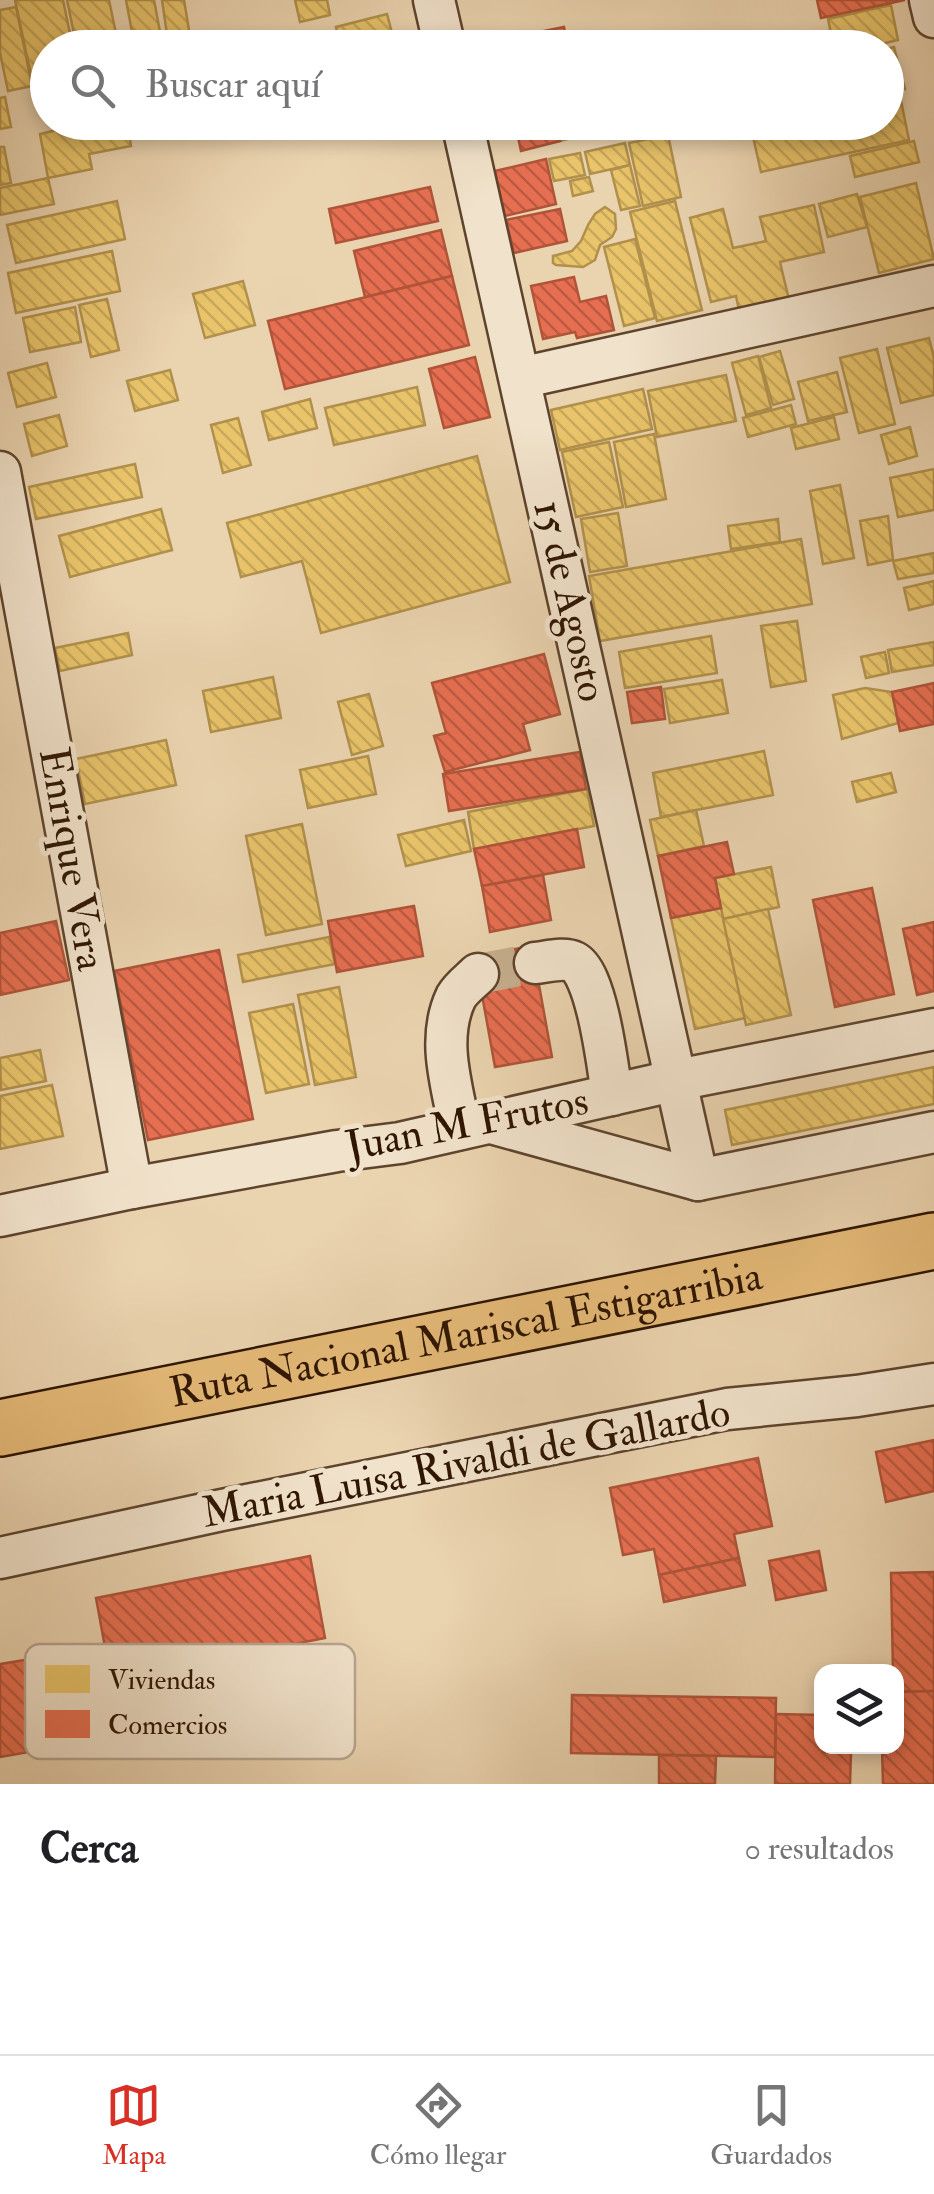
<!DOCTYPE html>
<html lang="es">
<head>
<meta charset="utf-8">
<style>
	body { margin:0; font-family:"IM FELL Double Pica",serif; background:#f2f2f2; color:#202124 }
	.controls { position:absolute; right:30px; bottom:30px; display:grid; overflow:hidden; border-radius:20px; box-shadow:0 5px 15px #0003 }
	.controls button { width:90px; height:90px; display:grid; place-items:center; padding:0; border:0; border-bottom:2px solid #e0e0e0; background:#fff; color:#202124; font:50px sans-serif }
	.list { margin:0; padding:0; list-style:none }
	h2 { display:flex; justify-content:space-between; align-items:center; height:130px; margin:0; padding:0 40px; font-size:42px }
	h2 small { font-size:32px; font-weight:400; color:#757577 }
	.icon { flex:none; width:55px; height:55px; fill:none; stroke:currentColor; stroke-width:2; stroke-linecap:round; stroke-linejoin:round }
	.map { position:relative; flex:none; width:934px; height:1784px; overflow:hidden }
	.search { position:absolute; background:#fff; box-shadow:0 5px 15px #0003; left:30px; right:30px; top:30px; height:110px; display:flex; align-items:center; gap:25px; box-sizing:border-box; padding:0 35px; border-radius:55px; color:#757577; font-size:38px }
	.sheet { height:270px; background:#fff }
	nav { display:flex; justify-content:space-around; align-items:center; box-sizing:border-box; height:140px; border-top:2px solid #e0e0e0; background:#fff; font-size:28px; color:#757577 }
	nav a { display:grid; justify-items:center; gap:5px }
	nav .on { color:#d93025 }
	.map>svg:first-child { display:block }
	.homes { fill:url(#homes-back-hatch); stroke:#b1904b; stroke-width:2.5 }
	.shops { fill:url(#shops-back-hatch); stroke:#b05439; stroke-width:2.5 }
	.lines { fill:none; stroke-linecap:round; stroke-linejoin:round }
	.minor-tunnel { stroke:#c5ad8c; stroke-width:40; stroke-dasharray:40 20; stroke-linecap:butt }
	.minor-casing { stroke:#5e442d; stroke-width:45 }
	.highway-casing { stroke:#2f1502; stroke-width:60 }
	.minor { stroke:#f1e2cb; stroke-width:40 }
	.highway { stroke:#e5ba78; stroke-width:55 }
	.labels { text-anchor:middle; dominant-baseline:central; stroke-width:10; stroke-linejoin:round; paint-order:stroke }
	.street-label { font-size:42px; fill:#2f1502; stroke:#f1e2cb }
	.key { fill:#f1e2cb; stroke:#b7a48f; stroke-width:2.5 }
	.key-label { font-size:28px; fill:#2f1502 }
</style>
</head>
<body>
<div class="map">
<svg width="934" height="1784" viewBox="0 0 934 1784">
	<defs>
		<pattern id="homes-back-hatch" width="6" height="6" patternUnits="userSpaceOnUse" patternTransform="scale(2.5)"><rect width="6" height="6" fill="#e9c46a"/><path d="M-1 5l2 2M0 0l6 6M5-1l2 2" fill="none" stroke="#c8a85a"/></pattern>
		<pattern id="shops-back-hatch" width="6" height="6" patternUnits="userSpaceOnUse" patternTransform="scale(2.5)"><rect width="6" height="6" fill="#e76f51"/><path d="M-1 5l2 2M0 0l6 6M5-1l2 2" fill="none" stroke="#bc5a41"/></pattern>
	</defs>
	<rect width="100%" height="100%" fill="#ead3af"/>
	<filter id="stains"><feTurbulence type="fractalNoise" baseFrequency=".002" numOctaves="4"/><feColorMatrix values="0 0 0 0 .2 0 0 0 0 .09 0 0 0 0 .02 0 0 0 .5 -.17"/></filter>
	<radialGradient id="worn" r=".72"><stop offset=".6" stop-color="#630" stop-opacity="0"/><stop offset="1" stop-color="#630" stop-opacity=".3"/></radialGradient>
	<g class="homes">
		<polygon points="15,0 63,0 73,48 48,48 48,86 34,89"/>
		<polygon points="67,0 109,0 119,48 77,48"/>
		<polygon points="126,0 154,0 163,48 135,48"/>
		<polygon points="162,0 184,0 192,48 169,48"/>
		<polygon points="295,0 327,0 330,15 300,22"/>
		<polygon points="891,5 898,40 864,48 834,48 828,19"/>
		<polygon points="16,7 32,86 8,91 0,53 0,10"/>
		<polygon points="387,14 392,33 340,46 336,27"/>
		<polygon points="894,47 905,89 886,94 886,49"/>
		<polygon points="900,96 909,140 761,172 751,128 777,122 886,122 886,99"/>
		<polygon points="5,97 11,127 0,129 0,98"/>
		<polygon points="55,122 127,122 131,146 89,154 92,169 48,178 40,134 57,130"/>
		<polygon points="556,122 597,122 599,131 560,141"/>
		<polygon points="703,122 756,122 705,134"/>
		<polygon points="668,135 681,197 643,206 629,143"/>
		<polygon points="914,141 919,162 855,177 850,156"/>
		<polygon points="625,143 630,165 590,174 585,152"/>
		<polygon points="0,147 4,147 11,183 0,185"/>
		<polygon points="580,153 585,175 554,181 549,159"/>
		<polygon points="630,165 640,206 621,210 611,170"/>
		<polygon points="589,177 593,191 573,196 570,181"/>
		<polygon points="48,178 54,204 0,215 0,188"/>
		<polygon points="916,183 934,259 879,273 860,197"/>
		<polygon points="857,194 867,227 828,237 819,204"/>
		<polygon points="117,201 125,239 16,263 7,225"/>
		<polygon points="675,201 702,310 657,321 630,212"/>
		<polygon points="814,205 824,252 780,262 790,304 740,315 736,296 711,302 690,218 723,209 733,248 766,241 760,217"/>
		<polygon points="605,207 615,214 616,229 612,237 600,245 595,260 583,267 556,265 553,263 553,256 572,251 581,241 588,225 595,214"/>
		<polygon points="635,239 655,318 624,326 604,247"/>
		<polygon points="112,251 120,291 16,313 8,273"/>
		<polygon points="243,281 255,325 205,338 193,294"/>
		<polygon points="107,299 119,350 91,357 79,305"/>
		<polygon points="75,307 81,342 30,352 23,318"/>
		<polygon points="929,338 934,358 934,395 901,403 887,348"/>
		<polygon points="877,349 895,424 859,433 840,358"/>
		<polygon points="780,351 794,399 773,405 759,357"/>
		<polygon points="758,356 771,408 746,415 732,363"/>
		<polygon points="47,363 56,397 17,407 8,373"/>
		<polygon points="170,370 178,400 135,411 127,381"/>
		<polygon points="837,372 847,412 808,421 798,382"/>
		<polygon points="726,375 736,421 657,437 648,391"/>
		<polygon points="417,387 425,425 334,445 325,408"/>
		<polygon points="643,389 652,429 560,450 551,410"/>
		<polygon points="310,399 317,428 269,440 262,412"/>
		<polygon points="791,405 796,424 748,437 743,418"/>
		<polygon points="59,415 67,446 32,456 24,424"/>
		<polygon points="834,417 839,439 796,449 791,428"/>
		<polygon points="238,418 251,465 223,473 211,425"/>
		<polygon points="910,427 917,456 889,464 881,435"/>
		<polygon points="654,434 666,499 626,507 614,442"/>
		<polygon points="609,442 623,507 576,517 562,452"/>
		<polygon points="477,456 510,582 321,633 302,561 241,577 227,523"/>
		<polygon points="135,464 142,497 36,519 29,487"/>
		<polygon points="934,469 934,510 898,517 890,478"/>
		<polygon points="840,485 854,558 823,564 810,491"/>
		<polygon points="161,509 172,550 70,577 59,536"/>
		<polygon points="618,513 627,566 590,572 581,519"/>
		<polygon points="888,516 893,560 868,565 860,521"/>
		<polygon points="778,519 780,542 731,549 728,526"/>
		<polygon points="801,539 812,604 600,641 589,576"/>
		<polygon points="934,553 934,573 898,579 893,561"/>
		<polygon points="934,581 934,604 909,610 904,588"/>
		<polygon points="797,621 806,681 771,687 761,626"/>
		<polygon points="128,633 132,655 60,671 55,648"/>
		<polygon points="711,636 717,673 625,688 619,652"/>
		<polygon points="934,642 934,665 892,672 888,650"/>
		<polygon points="885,652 889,673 866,678 861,657"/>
		<polygon points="273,677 281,718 211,732 203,691"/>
		<polygon points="722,680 728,713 670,723 664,689"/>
		<polygon points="865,688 892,692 898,723 842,739 833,695"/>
		<polygon points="369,694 383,746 352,755 338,702"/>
		<polygon points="166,740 176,785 85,804 76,759"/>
		<polygon points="764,751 773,795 661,817 653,773"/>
		<polygon points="368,756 376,794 308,808 300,770"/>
		<polygon points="891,773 896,792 857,802 852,782"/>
		<polygon points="587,789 594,826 474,849 468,812"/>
		<polygon points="696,810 704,846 658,856 650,820"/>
		<polygon points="464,820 471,851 406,866 398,835"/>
		<polygon points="302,824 322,924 266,935 246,836"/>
		<polygon points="771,867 779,907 723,919 715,878"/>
		<polygon points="721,908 745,1018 695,1029 671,918"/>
		<polygon points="768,909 791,1015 746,1025 723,919"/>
		<polygon points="329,937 335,964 243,982 238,955"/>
		<polygon points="339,987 356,1077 315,1085 298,995"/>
		<polygon points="293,1004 309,1084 266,1093 249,1013"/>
		<polygon points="40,1050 46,1081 1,1090 0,1058"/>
		<polygon points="934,1067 934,1104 732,1145 725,1110"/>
		<polygon points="52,1085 63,1136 0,1149 0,1096"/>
	</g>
	<g class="shops">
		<polygon points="817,0 905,0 821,18"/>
		<polygon points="564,27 568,48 479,48 478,44"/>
		<polygon points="364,122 420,122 421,125 367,137"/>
		<polygon points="556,122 560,141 521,151 515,123"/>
		<polygon points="546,159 556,204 505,216 495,171"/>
		<polygon points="430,187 438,221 336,243 329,209"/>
		<polygon points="560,209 567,241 514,253 506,220"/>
		<polygon points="441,230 452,276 365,297 354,251"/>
		<polygon points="452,276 469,345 285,389 268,321"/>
		<polygon points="574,277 580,302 606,296 614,330 577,338 575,332 543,339 531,286"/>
		<polygon points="475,357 490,417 444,428 429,369"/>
		<polygon points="544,654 560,714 523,724 530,750 445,772 434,736 446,733 432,683"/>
		<polygon points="934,683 934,724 900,731 892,692"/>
		<polygon points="661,687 665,719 632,723 627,692"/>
		<polygon points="580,752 586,789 449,811 443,774"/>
		<polygon points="577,829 584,867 482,886 474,849"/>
		<polygon points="727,842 734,874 715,878 721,908 671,918 658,856"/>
		<polygon points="543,875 551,920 490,932 482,886"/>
		<polygon points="872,888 894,994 835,1007 813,900"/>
		<polygon points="414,906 423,956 337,972 328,921"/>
		<polygon points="56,921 69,980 0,995 0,933"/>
		<polygon points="934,922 934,991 917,995 903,929"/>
		<polygon points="532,946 552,1057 495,1067 475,956"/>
		<polygon points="219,950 253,1119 148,1140 114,971"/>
		<polygon points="934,1440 934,1491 886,1502 876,1452"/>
		<polygon points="758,1458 772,1526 734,1534 739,1558 659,1575 654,1549 623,1555 610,1488"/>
		<polygon points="819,1551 826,1590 776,1600 769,1561"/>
		<polygon points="310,1556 325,1638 111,1680 96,1598"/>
		<polygon points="739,1558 745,1585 664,1602 659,1575"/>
		<polygon points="934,1572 934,1691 896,1692 896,1672 893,1672 891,1573"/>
		<polygon points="49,1656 64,1746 0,1757 0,1664"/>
		<polygon points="934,1691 934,1784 883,1784 882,1746 896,1746 896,1692"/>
		<polygon points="572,1695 776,1698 775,1757 571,1753"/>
		<polygon points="776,1714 822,1715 823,1752 851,1752 850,1784 775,1784"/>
		<polygon points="659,1755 716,1756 715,1784 659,1784"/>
	</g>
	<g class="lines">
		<polyline class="minor-tunnel" points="478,974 535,963"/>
		<defs>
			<g id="minor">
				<polyline points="434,0 445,48"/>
				<polyline points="930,0 934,17"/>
				<polyline points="462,122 698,1180"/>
				<polyline points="520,378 934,286"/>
				<polyline points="0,472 132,1188"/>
				<path d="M535 963C546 962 564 957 574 962 597 974 608 1068 612 1095"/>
				<polyline points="495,1124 698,1180 934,1132"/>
				<path d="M460 1129C452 1086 436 1039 456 997 461 988 471 981 478 974"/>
				<polyline points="0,1216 132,1188 337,1151 400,1143 677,1080 934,1029"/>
				<polyline points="0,1558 222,1510 727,1409 857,1396 934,1384"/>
			</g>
			<g id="highway">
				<path id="s1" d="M0 1428 934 1241"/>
			</g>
		</defs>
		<use href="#minor" class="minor-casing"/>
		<use href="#highway" class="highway-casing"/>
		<use href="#minor" class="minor"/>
		<use href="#highway" class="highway"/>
	</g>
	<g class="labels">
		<g class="street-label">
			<text transform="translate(570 601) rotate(77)">15 de Agosto</text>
			<text transform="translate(72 859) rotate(80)">Enrique Vera</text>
			<text transform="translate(467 1124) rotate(-11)">Juan M Frutos</text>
			<text stroke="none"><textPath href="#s1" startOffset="475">Ruta Nacional Mariscal Estigarribia</textPath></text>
			<text transform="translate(466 1463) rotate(-11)">Maria Luisa Rivaldi de Gallardo</text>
		</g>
	</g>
	<rect x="25" y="1644" width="330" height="115" rx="15" class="key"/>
	<rect x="45" y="1665" width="45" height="28" fill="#e9c46a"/>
	<rect x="45" y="1710" width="45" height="28" fill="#e76f51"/>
	<g class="key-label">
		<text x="108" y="1689">Viviendas</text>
		<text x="108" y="1734">Comercios</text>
	</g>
	<rect width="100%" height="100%" filter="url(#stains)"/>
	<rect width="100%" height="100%" fill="url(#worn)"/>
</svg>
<div class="controls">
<button><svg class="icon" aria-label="layers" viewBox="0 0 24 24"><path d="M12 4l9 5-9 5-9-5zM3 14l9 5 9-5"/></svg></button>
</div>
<div class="search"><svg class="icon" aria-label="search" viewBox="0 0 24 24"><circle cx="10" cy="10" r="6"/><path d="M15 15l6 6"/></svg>Buscar aquí</div>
</div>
<section class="sheet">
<h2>Cerca<small>0 resultados</small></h2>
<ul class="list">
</ul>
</section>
<nav>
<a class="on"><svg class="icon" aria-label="map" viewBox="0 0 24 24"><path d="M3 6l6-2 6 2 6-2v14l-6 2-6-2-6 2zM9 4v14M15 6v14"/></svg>Mapa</a>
<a><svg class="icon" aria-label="directions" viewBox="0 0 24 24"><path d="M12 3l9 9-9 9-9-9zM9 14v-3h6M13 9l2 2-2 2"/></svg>Cómo llegar</a>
<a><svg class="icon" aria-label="saved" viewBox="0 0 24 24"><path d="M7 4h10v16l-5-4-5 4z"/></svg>Guardados</a>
</nav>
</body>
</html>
